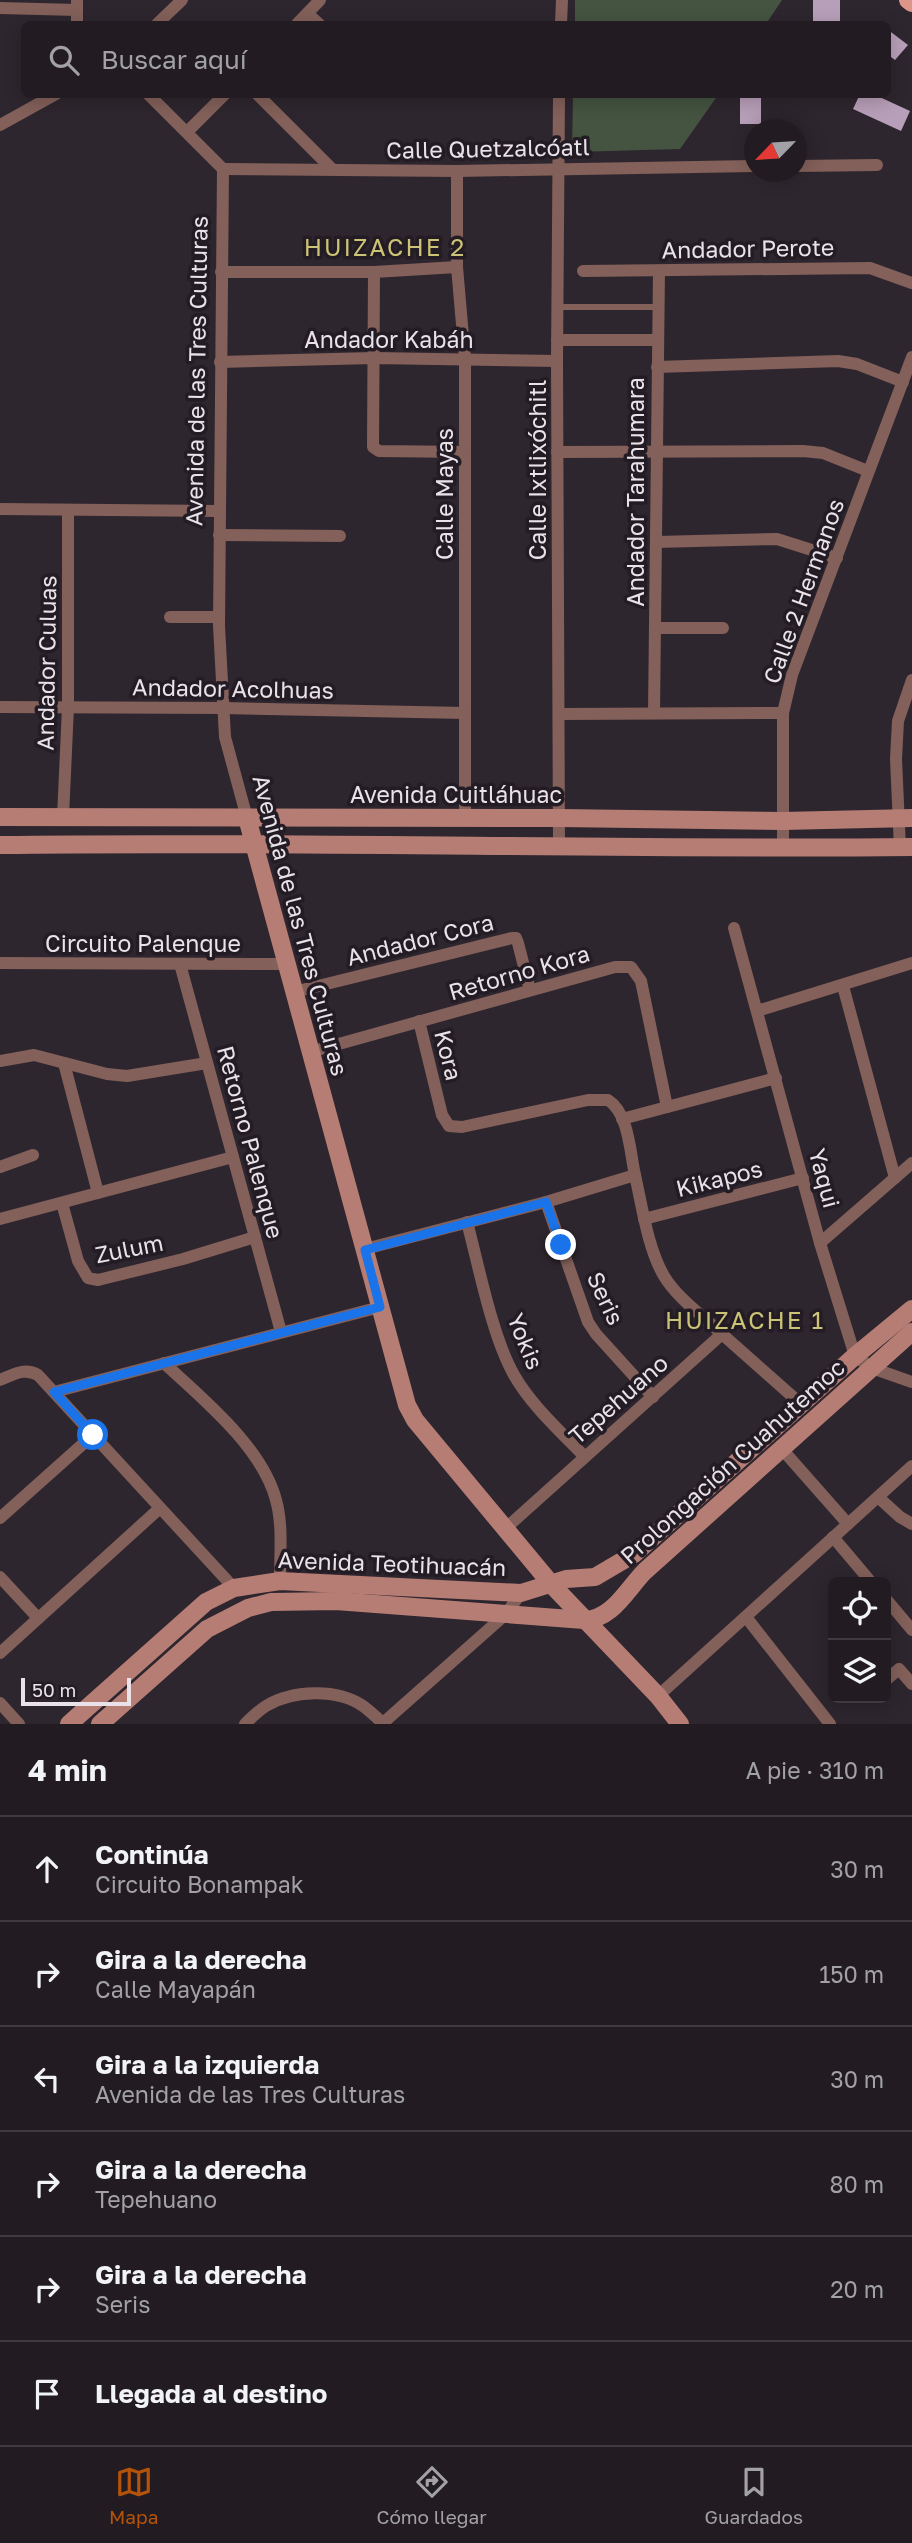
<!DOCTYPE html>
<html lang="es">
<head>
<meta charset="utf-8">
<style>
	body { margin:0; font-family:"Golos Text",sans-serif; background:#2a252a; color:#f1f3f6 }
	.controls { position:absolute; right:21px; bottom:21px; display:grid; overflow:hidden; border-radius:10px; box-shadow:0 4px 18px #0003 }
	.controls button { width:63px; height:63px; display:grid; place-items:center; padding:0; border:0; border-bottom:2px solid #3f3a40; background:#221c22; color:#f1f3f6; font:35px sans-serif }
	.compass { position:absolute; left:744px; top:119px; width:63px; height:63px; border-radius:50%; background:#221c22; box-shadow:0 4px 18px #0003; rotate:245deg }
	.scale { position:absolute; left:21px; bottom:18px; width:110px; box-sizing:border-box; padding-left:7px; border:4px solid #e9e3e9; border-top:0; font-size:19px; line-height:24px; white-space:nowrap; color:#e9e3e9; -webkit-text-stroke:5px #241c25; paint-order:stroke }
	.stop { position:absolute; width:21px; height:21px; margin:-16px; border:5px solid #1a73e8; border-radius:50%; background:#fff }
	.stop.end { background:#1a73e8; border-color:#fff; box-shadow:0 2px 7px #0008 }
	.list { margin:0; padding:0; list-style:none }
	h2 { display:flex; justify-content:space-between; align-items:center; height:91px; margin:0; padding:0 28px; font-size:30px }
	h2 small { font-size:23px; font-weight:400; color:#a2a1a5 }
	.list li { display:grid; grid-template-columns:46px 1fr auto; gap:21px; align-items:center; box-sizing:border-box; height:105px; padding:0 28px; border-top:2px solid #3f3a40 }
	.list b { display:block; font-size:26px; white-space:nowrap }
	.list p { margin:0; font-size:23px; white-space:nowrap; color:#a2a1a5 }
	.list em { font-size:23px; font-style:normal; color:#a2a1a5 }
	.icon { flex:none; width:38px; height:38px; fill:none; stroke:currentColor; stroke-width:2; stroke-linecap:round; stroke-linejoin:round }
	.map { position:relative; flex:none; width:912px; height:1724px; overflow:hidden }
	.search { position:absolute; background:#221c22; box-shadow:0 4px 18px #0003; left:21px; right:21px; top:21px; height:77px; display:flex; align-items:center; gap:18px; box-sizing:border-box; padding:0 24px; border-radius:10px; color:#a2a1a5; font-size:26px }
	.sheet { height:721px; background:#221c22 }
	nav { display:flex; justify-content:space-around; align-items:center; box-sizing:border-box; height:98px; border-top:2px solid #3f3a40; background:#221c22; font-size:19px; color:#a2a1a5 }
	nav a { display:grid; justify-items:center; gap:4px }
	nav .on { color:#b45309 }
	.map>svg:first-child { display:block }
	.green { fill:#445440 }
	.building { fill:#b89fb9 }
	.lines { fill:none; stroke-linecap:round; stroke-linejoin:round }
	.lane { stroke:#83605a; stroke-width:6 }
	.street { stroke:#83605a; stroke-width:12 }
	.secondary { stroke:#b67d75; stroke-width:18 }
	.primary { stroke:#dd9489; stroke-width:18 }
	.route { stroke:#1a73e8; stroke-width:9 }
	.labels { text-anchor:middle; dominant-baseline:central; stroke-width:7; stroke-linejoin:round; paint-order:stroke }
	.street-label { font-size:23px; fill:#e9e3e9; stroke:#241c25 }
	.neighbourhood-label { font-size:24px; letter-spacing:2px; fill:#cbc375; stroke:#241c25 }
</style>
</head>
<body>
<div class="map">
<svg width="912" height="1724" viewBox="0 0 912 1724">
	<rect width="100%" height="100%" fill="#2e262e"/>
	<g class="green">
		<polygon points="575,0 782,0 766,24 575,24"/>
		<polygon points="573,95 573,94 718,95 680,149 572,152"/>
	</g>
	<g class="building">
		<rect x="813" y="0" width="27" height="24"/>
		<polygon points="887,29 908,45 895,60 887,54"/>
		<polygon points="860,94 873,94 910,111 901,131 853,109"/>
		<rect x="740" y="97" width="21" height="27"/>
	</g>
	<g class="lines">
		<polyline class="lane" points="557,307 658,307"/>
		<g class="street">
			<polyline points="0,8 77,10"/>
			<polyline points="308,14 319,24"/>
			<polyline points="77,24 77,0"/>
			<polyline points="157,24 182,0"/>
			<polyline points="297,24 320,0"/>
			<polyline points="561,24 562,0"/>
			<polyline points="148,94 223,169"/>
			<polyline points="257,94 332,169"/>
			<polyline points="0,125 56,94"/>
			<polyline points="187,132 225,94"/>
			<polyline points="796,166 877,165"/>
			<polyline points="223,169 219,626 225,737 247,818"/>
			<polyline points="223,169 457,171 754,166"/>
			<polyline points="457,171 457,267 465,359 465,818"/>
			<polyline points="583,271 870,268 912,283"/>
			<polyline points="221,272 374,272 457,267"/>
			<polyline points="374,272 373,447 379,451 465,452"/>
			<polyline points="557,340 658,340"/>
			<polyline points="220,362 374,358 557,361"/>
			<polyline points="657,367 838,361 857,364 903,382"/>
			<polyline points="557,452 803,451 823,453 868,471"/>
			<polyline points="0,509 219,511"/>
			<polyline points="219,535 340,536"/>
			<polyline points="656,542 777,539 837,558"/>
			<polyline points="170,617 219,617"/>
			<polyline points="655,628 723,628"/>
			<polyline points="0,707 223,708 465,713"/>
			<polyline points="654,713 659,271"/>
			<polyline points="560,714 783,713"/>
			<polyline points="63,817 68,707 68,510"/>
			<polyline points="559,845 557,361 559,94"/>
			<polyline points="900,848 896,759 898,721 912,680"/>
			<polyline points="783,849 783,713 792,675 912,357"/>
			<polyline points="734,928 820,1243 855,1356 872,1368 912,1382"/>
			<polyline points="0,963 286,964"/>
			<polyline points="180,964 281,1332"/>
			<polyline points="843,986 895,1178"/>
			<polyline points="294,992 512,938 516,938 518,943 530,990"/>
			<polyline points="757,1011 912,963"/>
			<path d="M419 1021 442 1115 449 1126 462 1127 588 1100H608C629 1113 630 1153 635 1175"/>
			<polyline points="310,1052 615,967 631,967 641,981 667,1107"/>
			<polyline points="0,1061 34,1055 107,1074 127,1076 207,1063"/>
			<polyline points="64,1063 98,1193"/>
			<polyline points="622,1119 776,1078"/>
			<polyline points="0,1167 33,1155"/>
			<polyline points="546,1202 588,1322 596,1334 653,1397"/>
			<polyline points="62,1203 78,1261 88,1278 98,1280 183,1259 255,1237"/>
			<polyline points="0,1219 233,1157"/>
			<polyline points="644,1219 803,1178"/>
			<path d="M467 1222C479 1267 492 1336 514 1375 531 1405 560 1431 584 1456"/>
			<polyline points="820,1243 912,1163"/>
			<path d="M365 1249 546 1202 635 1175C642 1206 648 1249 664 1276 677 1298 703 1316 722 1334L506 1528"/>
			<polyline points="722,1334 801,1404"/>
			<path d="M164 1363C203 1399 262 1447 276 1500 283 1525 280 1554 280 1581"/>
			<path d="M0 1380C13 1375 24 1367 38 1375L234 1588"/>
			<polyline points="54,1392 380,1307"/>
			<polyline points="781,1448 848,1524"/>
			<polyline points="878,1497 900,1517 912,1524"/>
			<polyline points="0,1518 93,1435"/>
			<polyline points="833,1537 871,1582"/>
			<polyline points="0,1577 38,1618"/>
			<polyline points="886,1599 912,1630"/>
			<polyline points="746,1617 830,1724"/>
			<polyline points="0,1653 160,1508"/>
			<polyline points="886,1680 899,1669 912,1684"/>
			<polyline points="658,1696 912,1466"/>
			<polyline points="0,1703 19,1724"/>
			<polyline points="383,1723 506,1614 521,1593"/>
			<path d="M245 1724C251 1718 258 1711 266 1706 292 1690 337 1688 363 1706 370 1711 377 1718 384 1724"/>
		</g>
		<g class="secondary">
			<polyline points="0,817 559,818 783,821 912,818"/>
			<polyline points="247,818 407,1405 415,1420 552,1585 658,1696 680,1724"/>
			<path d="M0 845C304 841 608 850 912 847"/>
			<polyline points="69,1724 206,1602 234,1588 280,1581 521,1593 566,1579 595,1577 634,1554 855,1356 912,1309"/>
			<path d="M100 1724 207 1629 248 1608 271 1602 336 1601 584 1620C612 1620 627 1589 645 1571L912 1332"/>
		</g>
		<polyline class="primary" points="908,0 912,3"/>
	</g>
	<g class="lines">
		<polyline class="route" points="93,1435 54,1392 380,1307 365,1250 546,1202 561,1245"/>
	</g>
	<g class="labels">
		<g class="street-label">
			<text transform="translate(488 148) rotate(-1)">Calle Quetzalcóatl</text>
			<text transform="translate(748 248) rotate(-1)">Andador Perote</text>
			<text x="389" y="339">Andador Kabáh</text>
			<text transform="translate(196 371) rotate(-89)">Avenida de las Tres Culturas</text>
			<text transform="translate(537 470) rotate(-90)">Calle Ixtlixóchitl</text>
			<text transform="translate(635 492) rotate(-90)">Andador Tarahumara</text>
			<text transform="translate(444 494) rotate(-90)">Calle Mayas</text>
			<text transform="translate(803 591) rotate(-70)">Calle 2 Hermanos</text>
			<text transform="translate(46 663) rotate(-89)">Andador Culuas</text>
			<text transform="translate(233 688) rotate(1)">Andador Acolhuas</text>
			<text x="456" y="794">Avenida Cuitláhuac</text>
			<text transform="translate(301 925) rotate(75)">Avenida de las Tres Culturas</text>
			<text transform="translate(420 939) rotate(-14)">Andador Cora</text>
			<text x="143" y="943">Circuito Palenque</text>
			<text transform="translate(519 972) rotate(-16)">Retorno Kora</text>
			<text transform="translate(449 1055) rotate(76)">Kora</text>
			<text transform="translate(251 1142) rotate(75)">Retorno Palenque</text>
			<text transform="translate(719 1178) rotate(-14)">Kikapos</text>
			<text transform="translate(825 1178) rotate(75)">Yaqui</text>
			<text transform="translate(129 1248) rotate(-11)">Zulum</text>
			<text transform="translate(606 1298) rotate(65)">Seris</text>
			<text transform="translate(526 1341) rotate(68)">Yokis</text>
			<text transform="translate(618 1399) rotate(-41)">Tepehuano</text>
			<text transform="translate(732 1461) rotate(-42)">Prolongación Cuahutemoc</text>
			<text transform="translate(392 1563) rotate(2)">Avenida Teotihuacán</text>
		</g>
		<g class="neighbourhood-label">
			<text x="385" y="246">HUIZACHE 2</text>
			<text x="745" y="1319">HUIZACHE 1</text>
		</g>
	</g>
</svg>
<div class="controls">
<button><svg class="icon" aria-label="locate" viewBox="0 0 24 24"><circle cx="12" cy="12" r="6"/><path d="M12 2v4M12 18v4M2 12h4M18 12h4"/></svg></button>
<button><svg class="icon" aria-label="layers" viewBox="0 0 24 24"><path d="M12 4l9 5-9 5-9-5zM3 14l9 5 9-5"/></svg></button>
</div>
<svg class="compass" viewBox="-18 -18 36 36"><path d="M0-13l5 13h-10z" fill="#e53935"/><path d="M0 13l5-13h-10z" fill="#a2a1a5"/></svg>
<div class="scale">50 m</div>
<div class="stop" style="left:93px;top:1435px"></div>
<div class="stop end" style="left:561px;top:1245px"></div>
<div class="search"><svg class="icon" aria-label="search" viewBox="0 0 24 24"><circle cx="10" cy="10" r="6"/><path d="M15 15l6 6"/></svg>Buscar aquí</div>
</div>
<section class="sheet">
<h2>4 min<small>A pie · 310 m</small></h2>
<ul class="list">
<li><svg class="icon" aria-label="ahead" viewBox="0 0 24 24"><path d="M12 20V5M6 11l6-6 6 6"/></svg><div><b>Continúa</b><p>Circuito Bonampak</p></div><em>30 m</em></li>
<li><svg class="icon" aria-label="right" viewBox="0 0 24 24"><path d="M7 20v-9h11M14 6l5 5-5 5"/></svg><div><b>Gira a la derecha</b><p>Calle Mayapán</p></div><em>150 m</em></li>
<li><svg class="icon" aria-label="left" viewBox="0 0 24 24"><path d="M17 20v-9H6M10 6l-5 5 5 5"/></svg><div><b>Gira a la izquierda</b><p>Avenida de las Tres Culturas</p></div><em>30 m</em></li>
<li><svg class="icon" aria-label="right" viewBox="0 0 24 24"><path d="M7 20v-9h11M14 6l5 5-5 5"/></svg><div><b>Gira a la derecha</b><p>Tepehuano</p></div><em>80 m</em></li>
<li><svg class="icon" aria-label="right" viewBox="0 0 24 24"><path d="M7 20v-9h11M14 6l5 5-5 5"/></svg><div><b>Gira a la derecha</b><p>Seris</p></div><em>20 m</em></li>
<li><svg class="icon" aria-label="arrive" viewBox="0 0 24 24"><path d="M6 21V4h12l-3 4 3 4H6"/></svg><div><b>Llegada al destino</b></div></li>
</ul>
</section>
<nav>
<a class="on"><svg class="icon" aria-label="map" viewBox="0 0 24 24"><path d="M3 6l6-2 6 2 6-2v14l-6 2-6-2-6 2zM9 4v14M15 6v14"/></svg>Mapa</a>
<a><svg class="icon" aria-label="directions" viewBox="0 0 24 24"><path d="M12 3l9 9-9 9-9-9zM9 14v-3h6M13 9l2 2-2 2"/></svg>Cómo llegar</a>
<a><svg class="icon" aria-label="saved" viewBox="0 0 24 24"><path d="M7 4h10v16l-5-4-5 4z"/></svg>Guardados</a>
</nav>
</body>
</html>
